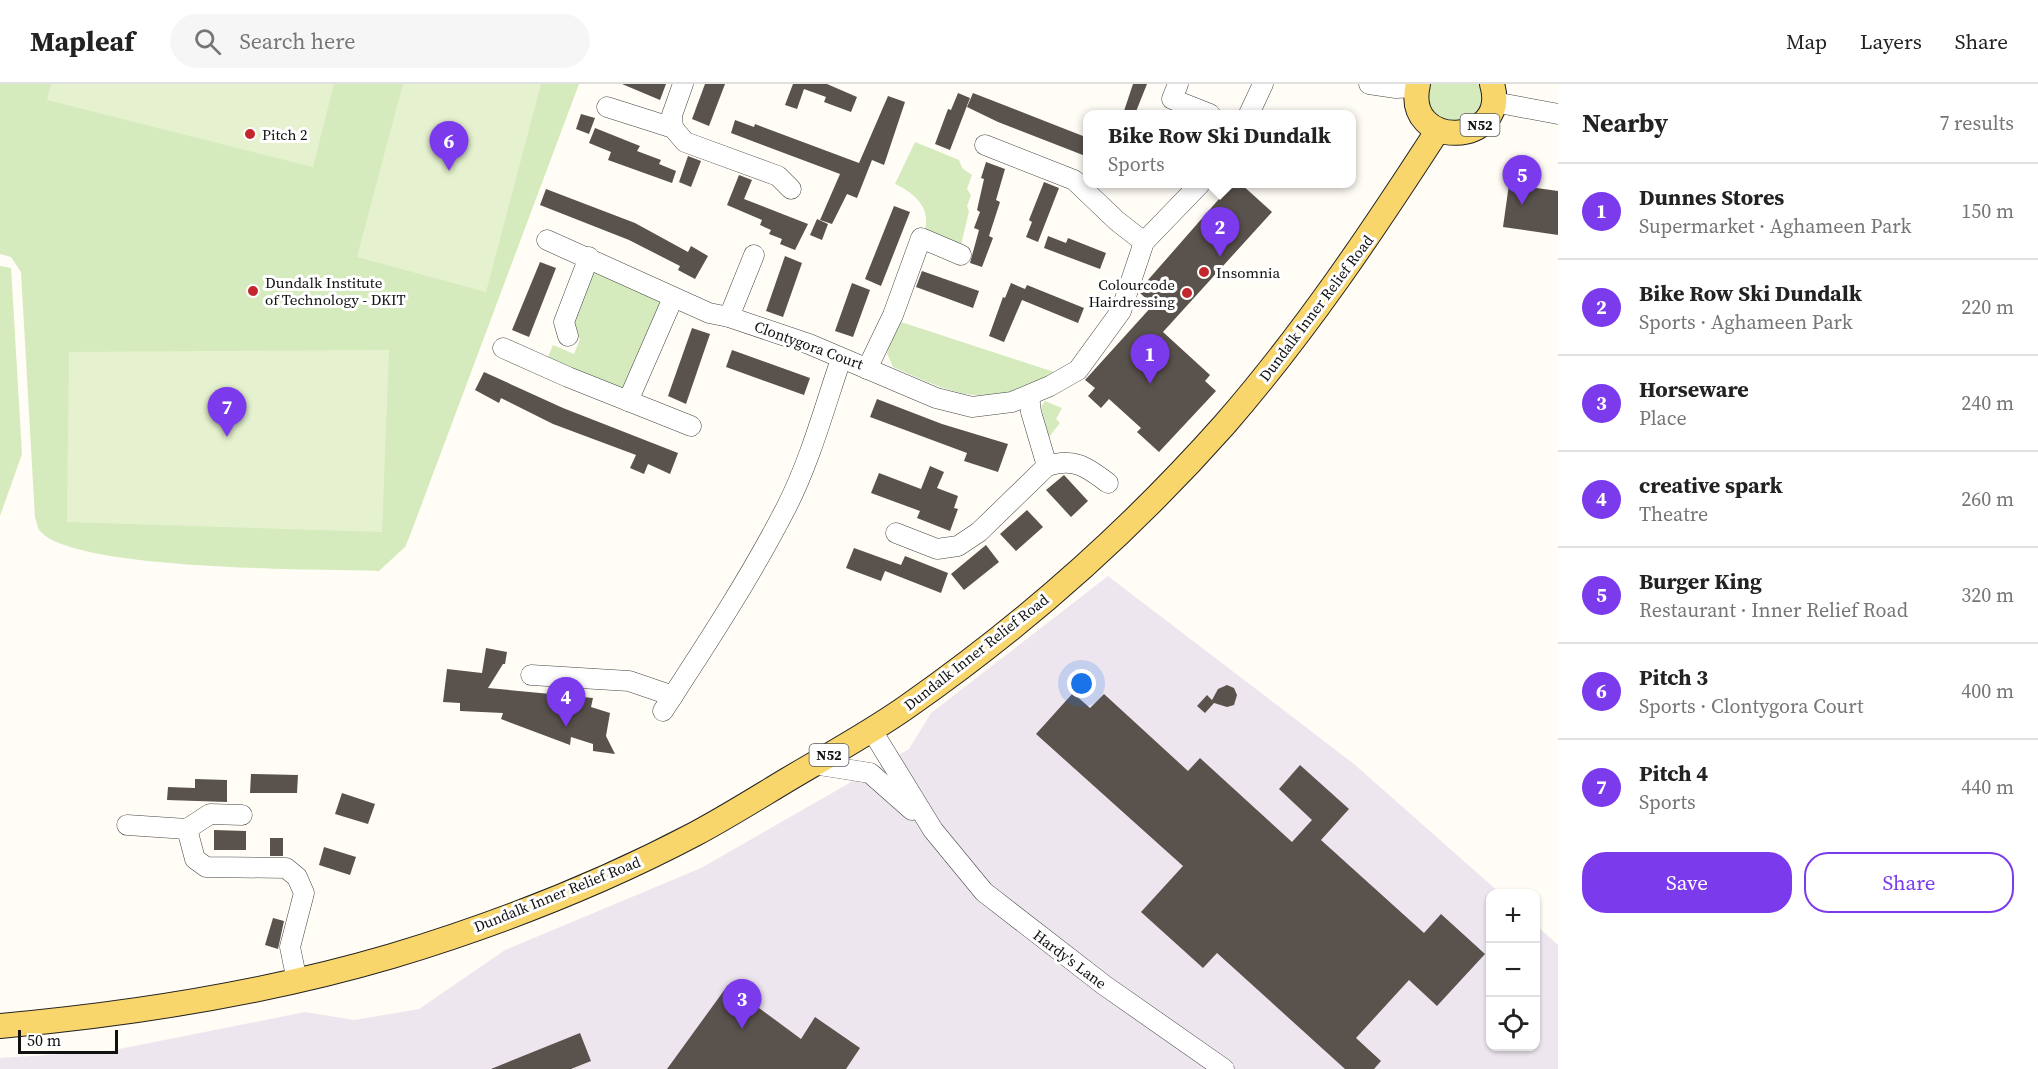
<!DOCTYPE html>
<html lang="en">
<head>
<meta charset="utf-8">
<style>
	body { margin:0; font-family:"Source Serif 4",serif; background:#f6f6f6; color:#222 }
	.controls { position:absolute; right:18px; bottom:18px; display:grid; overflow:hidden; border-radius:12px; box-shadow:0 2px 4px #0004 }
	.controls button { width:54px; height:54px; display:grid; place-items:center; padding:0; border:0; border-bottom:2px solid #e0e0e0; background:#fff; color:#222; font:30px sans-serif }
	.scale { position:absolute; left:18px; bottom:15px; width:100px; box-sizing:border-box; padding-left:6px; border:3px solid #111; border-top:0; font-size:16px; line-height:21px; white-space:nowrap; color:#111; -webkit-text-stroke:4px #fff; paint-order:stroke }
	.you { position:absolute; left:1082px; top:600px; width:21px; height:21px; margin:-15px; border:4px solid #fff; border-radius:50%; background:#1a73e8; box-shadow:0 0 0 9px #1a73e833 }
	.badge { display:grid; place-items:center; width:39px; height:39px; border-radius:50%; background:#7c3aed; color:#fff; font-size:20px; font-weight:700 }
	.pin { position:absolute; translate:-50% -50px; filter:drop-shadow(0 2px 3px #0008) }
	.pin::after { content:''; position:absolute; top:32px; width:21px; height:18px; background:inherit; clip-path:polygon(0 0,100% 0,50% 100%) }
	.popup { position:absolute; left:1083px; top:26px; width:273px; height:78px; box-sizing:border-box; display:grid; place-content:center; border-radius:12px; background:#fff; filter:drop-shadow(0 2px 4px #0005); font-size:20px; white-space:nowrap; color:#767676 }
	.popup b { font-size:22px; color:#222 }
	.popup::after { content:''; position:absolute; left:50%; top:100%; margin-left:-12px; border:12px solid transparent; border-top-color:#fff }
	.list { margin:0; padding:0; list-style:none }
	h2 { display:flex; justify-content:space-between; align-items:center; height:78px; margin:0; padding:0 24px; font-size:26px }
	h2 small { font-size:20px; font-weight:400; color:#767676 }
	.list li { display:grid; grid-template-columns:39px 1fr auto; gap:18px; align-items:center; box-sizing:border-box; height:96px; padding:0 24px; border-top:2px solid #e0e0e0 }
	.list b { display:block; font-size:22px; white-space:nowrap }
	.list p { margin:0; font-size:20px; white-space:nowrap; color:#767676 }
	.list em { font-size:20px; font-style:normal; color:#767676 }
	.actions { display:flex; gap:12px; padding:18px 24px }
	.actions a { flex:1; padding:14px 0; border:2px solid #7c3aed; border-radius:24px; text-align:center; font-size:21px; color:#7c3aed }
	.actions .main { background:#7c3aed; color:#fff }
	.icon { flex:none; width:33px; height:33px; fill:none; stroke:currentColor; stroke-width:2; stroke-linecap:round; stroke-linejoin:round }
	.map { position:relative; flex:none; width:1558px; height:985px; overflow:hidden }
	header { display:flex; align-items:center; gap:36px; box-sizing:border-box; height:84px; padding:0 30px; background:#fff; border-bottom:2px solid #e0e0e0 }
	header strong { font-size:28px }
	nav { display:flex; gap:33px; margin-inline-start:auto; font-size:21px }
	.search { width:420px; height:54px; background:#f6f6f6; display:flex; align-items:center; gap:15px; box-sizing:border-box; padding:0 21px; border-radius:33px; color:#767676; font-size:22px }
	main { display:flex }
	aside { flex:1; background:#fff }
	.map>svg:first-child { display:block }
	.industrial { fill:#eee6ef }
	.green { fill:#d5ebbd }
	.pitch { fill:#e6f2cf }
	.building { fill:#5a524d }
	.lines { fill:none; stroke-linecap:round; stroke-linejoin:round }
	.minor-casing { stroke:#444; stroke-width:21 }
	.major-casing { stroke:#222; stroke-width:26 }
	.minor { stroke:#fff; stroke-width:20 }
	.major { stroke:#f9d66b; stroke-width:24 }
	.poi-dot { fill:#c4262e; stroke:#fff; stroke-width:2 }
	.labels { text-anchor:middle; dominant-baseline:central; stroke-width:6; stroke-linejoin:round; paint-order:stroke }
	.shield { fill:#fff; stroke:#585858; stroke-width:1.5 }
	.shield-label { font-size:14px; font-weight:bold; fill:#111 }
	.poi-label { font-size:15px; fill:#111; stroke:#fff; text-anchor:start }
	.street-label { font-size:15px; fill:#111; stroke:#fff }
</style>
</head>
<body>
<header>
<strong>Mapleaf</strong>
<div class="search"><svg class="icon" aria-label="search" viewBox="0 0 24 24"><circle cx="10" cy="10" r="6"/><path d="M15 15l6 6"/></svg>Search here</div>
<nav><a>Map</a><a>Layers</a><a>Share</a></nav>
</header>
<main>
<div class="map">
<svg width="1558" height="985" viewBox="0 0 1558 985">
	<rect width="100%" height="100%" fill="#fffdf5"/>
	<polygon class="industrial" points="1108,492 1354,680 1500,809 1490,810 1490,962 1536,962 1536,841 1558,861 1558,985 0,985 0,974 109,967 305,928 354,936 419,925 505,866 701,784 909,665 931,629"/>
	<g class="green">
		<path d="M0 0H579L409 454 405 463 379 487C318 485 74 487 40 447 37 444 37 438 35 434L21 188 11 173 0 170Z"/>
		<polygon points="1426,0 1484,0 1486,17 1467,41 1431,31"/>
		<path d="M915 58 959 76 962 84 972 91 967 105 971 111 967 122 969 127 961 161 925 146C931 123 914 109 895 100Z"/>
		<polygon points="595,181 667,214 623,308 547,275 553,261 574,270 580,255 570,243"/>
		<polygon points="0,182 11,184 22,370 0,432"/>
		<path d="M898 237 1048 286 1054 288 1052 293C987 326 956 311 893 283L887 269Z"/>
		<polygon points="1045,317 1062,324 1056,335 1060,339 1049,353 1041,323"/>
	</g>
	<g class="pitch">
		<polygon points="51,0 334,0 313,83 47,16"/>
		<polygon points="403,0 541,0 486,208 357,173"/>
		<polygon points="389,266 382,448 67,438 69,268"/>
	</g>
	<g class="building">
		<polygon points="622,0 666,0 660,16"/>
		<polygon points="705,0 725,0 709,42 692,35"/>
		<polygon points="793,0 827,0 857,13 851,28 824,18 826,13 804,5 797,25 785,21"/>
		<polygon points="1133,0 1147,0 1135,30 1123,30"/>
		<polygon points="958,9 970,14 950,66 935,60 948,25 951,26"/>
		<polygon points="973,9 1088,54 1088,73 998,38 967,23"/>
		<polygon points="888,12 905,18 884,81 872,76 857,114 847,110 832,140 820,136 840,90 731,49 735,36 754,43 755,40 859,79"/>
		<polygon points="581,30 595,34 589,50 576,45"/>
		<polygon points="595,44 640,62 637,67 661,76 659,80 676,87 672,99 608,76 611,68 589,59"/>
		<polygon points="688,72 701,77 691,103 679,98"/>
		<polygon points="986,78 1005,85 996,116 1000,118 989,152 993,154 982,183 970,179 979,146 974,144 980,128 977,126 984,95 981,94"/>
		<polygon points="739,91 752,96 744,115 808,140 795,166 780,160 782,155 769,150 771,146 760,141 762,136 727,121"/>
		<polygon points="1044,98 1059,104 1038,158 1026,153 1032,138 1029,136"/>
		<polygon points="1233,99 1240,99 1272,128 1163,248 1210,291 1205,297 1216,307 1159,368 1137,348 1141,344 1109,315 1101,324 1088,312 1095,304 1085,296 1153,221 1140,209 1141,204"/>
		<polygon points="1509,100 1558,107 1558,151 1503,143"/>
		<polygon points="546,105 635,139 688,168 691,162 708,172 695,195 678,186 680,182 629,156 540,121"/>
		<polygon points="894,122 910,128 881,202 865,195"/>
		<polygon points="817,135 828,140 822,156 810,151"/>
		<polygon points="1048,152 1066,159 1068,154 1106,169 1100,185 1044,164"/>
		<polygon points="785,172 802,179 783,233 766,227"/>
		<polygon points="540,178 556,184 529,253 512,246"/>
		<polygon points="922,187 979,207 973,224 916,203"/>
		<polygon points="852,199 870,206 853,253 835,247"/>
		<polygon points="1011,199 1025,205 1027,201 1084,224 1078,239 1022,216 1004,258 989,252 1003,213 1005,214"/>
		<polygon points="692,244 710,250 686,320 668,312"/>
		<polygon points="732,266 810,294 804,311 726,283"/>
		<polygon points="484,288 563,324 678,369 670,390 648,380 644,390 630,384 636,371 553,340 501,314 499,319 475,306"/>
		<polygon points="877,315 942,340 1008,360 998,388 964,377 967,369 870,333"/>
		<polygon points="930,382 944,388 937,404 958,412 954,424 958,425 950,447 917,434 920,427 871,409 879,389 921,405"/>
		<polygon points="1064,391 1088,417 1071,433 1046,406"/>
		<polygon points="1027,426 1043,443 1016,467 1000,450"/>
		<polygon points="986,461 999,478 964,506 951,490"/>
		<polygon points="854,464 901,481 905,472 948,489 941,509 885,487 881,497 846,484"/>
		<polygon points="486,564 507,568 505,580 503,580 488,604 593,614 591,623 610,629 606,652 615,670 593,667 593,660 571,653 570,661 501,635 503,629 460,627 460,619 443,618 447,585 482,589"/>
		<polygon points="1227,601 1234,604 1237,611 1234,621 1227,623 1214,619 1205,629 1197,622 1207,611 1212,616 1218,605"/>
		<polygon points="1073,609 1090,624 1104,610 1188,687 1200,674 1292,758 1312,736 1279,705 1300,681 1349,725 1321,756 1424,849 1441,830 1485,870 1437,922 1409,896 1356,954 1381,977 1374,985 1345,985 1217,869 1203,884 1141,828 1183,782 1036,650"/>
		<polygon points="251,690 298,691 297,709 250,709"/>
		<polygon points="195,695 227,696 227,718 167,716 168,703 195,704"/>
		<polygon points="342,709 375,720 368,740 335,730"/>
		<polygon points="214,746 246,747 246,766 214,766"/>
		<rect x="270" y="754" width="13" height="18"/>
		<polygon points="324,763 356,773 350,791 319,781"/>
		<polygon points="273,834 284,837 278,865 265,861"/>
		<polygon points="728,901 801,955 815,933 860,964 846,985 667,985"/>
		<polygon points="580,949 591,977 571,985 491,985"/>
	</g>
	<g class="lines">
		<defs>
			<g id="minor">
				<polyline points="1178,0 1172,15 1210,30"/>
				<polyline points="1369,0 1396,4 1417,3"/>
				<polyline points="1494,18 1558,30"/>
				<polyline points="607,23 673,44 685,58 778,92 791,105"/>
				<polyline points="1249,30 1263,0"/>
				<polyline points="673,44 672,31 683,0"/>
				<polyline points="985,61 1074,96 1117,137 1144,158"/>
				<polyline points="547,156 709,229 729,233 809,260 936,314 972,323 1012,318 1050,302 1078,286 1121,227 1144,158 1200,100"/>
				<polyline points="729,233 754,171"/>
				<polyline points="568,252 564,238 589,173"/>
				<polyline points="503,264 568,293 691,342"/>
				<polyline points="867,285 893,231 921,154 961,171"/>
				<polyline points="628,317 673,214"/>
				<path d="M1047 382C1074 373 1087 383 1108 399"/>
				<polyline points="896,449 937,465 958,462 979,448 1047,382 1031,328 1029,312"/>
				<polyline points="531,591 629,597 673,612"/>
				<path d="M663 627C706 561 750 494 786 424 810 377 824 325 841 275"/>
				<polyline points="871,645 933,746 984,808 1104,901 1224,985"/>
				<polyline points="813,680 870,689 912,726"/>
				<polyline points="127,741 187,745 210,730 242,731"/>
				<polyline points="187,745 195,775 206,783 286,784 297,793 304,809 290,863 297,897"/>
			</g>
			<g id="major">
				<path d="M1418 0C1402 67 1511 63 1492 0"/>
				<path d="M0 942C133 930 263 910 392 872 495 841 600 800 695 750 727 733 757 714 787 696 827 672 870 649 908 622 1024 541 1131 446 1225 340 1305 248 1372 148 1438 46"/>
			</g>
		</defs>
		<use href="#minor" class="minor-casing"/>
		<use href="#major" class="major-casing"/>
		<use href="#minor" class="minor"/>
		<use href="#major" class="major"/>
	</g>
	<g class="poi-dot">
		<circle cx="250" cy="50" r="6"/>
		<circle cx="1204" cy="188" r="6"/>
		<circle cx="253" cy="207" r="6"/>
		<circle cx="1187" cy="209" r="6"/>
	</g>
	<g class="labels">
		<g class="shield">
			<rect x="1460.5" y="30" width="39" height="22" rx="4.5"/>
			<rect x="809.5" y="660" width="39" height="22" rx="4.5"/>
		</g>
		<g class="shield-label">
			<text x="1480" y="41">N52</text>
			<text x="829" y="671">N52</text>
		</g>
		<g class="poi-label">
			<text x="262" y="50">Pitch 2</text>
			<text x="1216" y="188">Insomnia</text>
			<text x="265" y="198">Dundalk Institute<tspan x="265" dy="17">of Technology - DKIT</tspan></text>
			<text x="1175" y="200" text-anchor="end">Colourcode<tspan x="1175" dy="17">Hairdressing</tspan></text>
		</g>
		<g class="street-label">
			<text transform="translate(1316 224) rotate(-53)">Dundalk Inner Relief Road</text>
			<text transform="translate(809 261) rotate(20)">Clontygora Court</text>
			<text transform="translate(976 568) rotate(-38)">Dundalk Inner Relief Road</text>
			<text transform="translate(557 810) rotate(-22)">Dundalk Inner Relief Road</text>
			<text transform="translate(1070 875) rotate(37)">Hardy's Lane</text>
		</g>
	</g>
</svg>
<div class="controls">
<button>+</button>
<button>−</button>
<button><svg class="icon" aria-label="locate" viewBox="0 0 24 24"><circle cx="12" cy="12" r="6"/><path d="M12 2v4M12 18v4M2 12h4M18 12h4"/></svg></button>
</div>
<div class="scale">50 m</div>
<div class="you"></div>
<div class="pin badge" style="left:1150px;top:300px">1</div>
<div class="pin badge" style="left:1220px;top:173px">2</div>
<div class="popup"><b>Bike Row Ski Dundalk</b>Sports</div>
<div class="pin badge" style="left:742px;top:945px">3</div>
<div class="pin badge" style="left:566px;top:643px">4</div>
<div class="pin badge" style="left:1522px;top:121px">5</div>
<div class="pin badge" style="left:449px;top:87px">6</div>
<div class="pin badge" style="left:227px;top:353px">7</div>
</div>
<aside>
<h2>Nearby<small>7 results</small></h2>
<ul class="list">
<li><span class="badge">1</span><div><b>Dunnes Stores</b><p>Supermarket · Aghameen Park</p></div><em>150 m</em></li>
<li><span class="badge">2</span><div><b>Bike Row Ski Dundalk</b><p>Sports · Aghameen Park</p></div><em>220 m</em></li>
<li><span class="badge">3</span><div><b>Horseware</b><p>Place</p></div><em>240 m</em></li>
<li><span class="badge">4</span><div><b>creative spark</b><p>Theatre</p></div><em>260 m</em></li>
<li><span class="badge">5</span><div><b>Burger King</b><p>Restaurant · Inner Relief Road</p></div><em>320 m</em></li>
<li><span class="badge">6</span><div><b>Pitch 3</b><p>Sports · Clontygora Court</p></div><em>400 m</em></li>
<li><span class="badge">7</span><div><b>Pitch 4</b><p>Sports</p></div><em>440 m</em></li>
</ul>
<div class="actions"><a class="main">Save</a><a>Share</a></div>
</aside>
</main>
</body>
</html>
